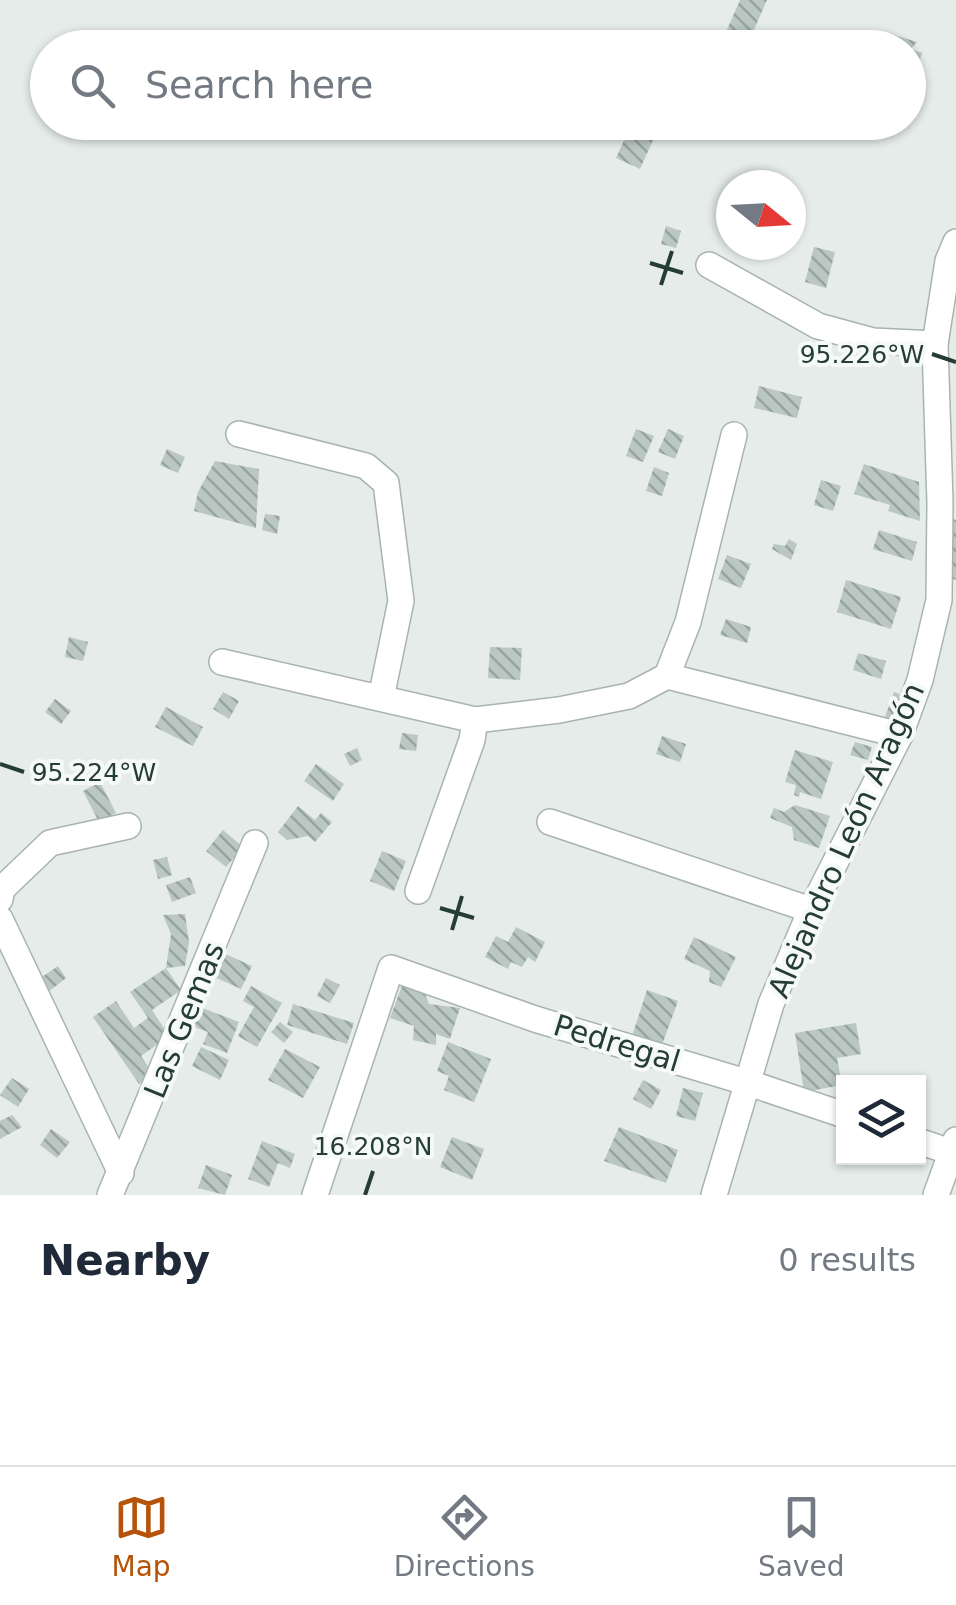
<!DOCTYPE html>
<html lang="en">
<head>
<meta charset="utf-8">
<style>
	body { margin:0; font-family:"DejaVu Sans",sans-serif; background:#f2f2f3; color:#1f2937 }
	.controls { position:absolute; right:30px; bottom:30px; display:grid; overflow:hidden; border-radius:0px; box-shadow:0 2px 8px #0004 }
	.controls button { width:90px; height:90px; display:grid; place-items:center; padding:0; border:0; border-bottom:2px solid #e0e1e3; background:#fff; color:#1f2937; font:50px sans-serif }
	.compass { position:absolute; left:716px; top:170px; width:90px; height:90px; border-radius:50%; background:#fff; box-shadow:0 2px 8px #0004; rotate:108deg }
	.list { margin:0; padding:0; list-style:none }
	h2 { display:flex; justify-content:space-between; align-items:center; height:130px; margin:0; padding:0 40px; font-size:42px }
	h2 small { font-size:32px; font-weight:400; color:#747a83 }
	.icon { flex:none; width:55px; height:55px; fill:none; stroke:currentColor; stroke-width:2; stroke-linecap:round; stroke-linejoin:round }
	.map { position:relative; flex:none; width:956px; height:1195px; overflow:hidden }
	.search { position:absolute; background:#fff; box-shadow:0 2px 8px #0004; left:30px; right:30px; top:30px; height:110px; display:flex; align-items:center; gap:25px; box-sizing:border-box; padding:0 35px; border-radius:55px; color:#747a83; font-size:38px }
	.sheet { height:270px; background:#fff }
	nav { display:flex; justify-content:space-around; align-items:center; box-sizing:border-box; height:140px; border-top:2px solid #e0e1e3; background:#fff; font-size:28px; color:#747a83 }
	nav a { display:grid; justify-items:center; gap:5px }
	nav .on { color:#b45309 }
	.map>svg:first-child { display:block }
	.building { fill:url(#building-back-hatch) }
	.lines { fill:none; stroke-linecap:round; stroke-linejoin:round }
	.minor-casing { stroke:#a8b4b0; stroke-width:28 }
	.minor { stroke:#fff; stroke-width:25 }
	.ticks { fill:none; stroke:#263c37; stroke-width:4 }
	.labels { text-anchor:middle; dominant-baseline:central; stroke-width:8; stroke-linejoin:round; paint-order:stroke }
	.street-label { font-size:30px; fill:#263c37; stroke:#f5f9f7 }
	.ticks-label { font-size:25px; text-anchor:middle; fill:#263c37; stroke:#f5f9f7; stroke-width:8; stroke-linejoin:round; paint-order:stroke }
</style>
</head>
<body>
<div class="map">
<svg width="956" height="1195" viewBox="0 0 956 1195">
	<defs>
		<pattern id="building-back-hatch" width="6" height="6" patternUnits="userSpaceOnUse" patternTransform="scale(2.5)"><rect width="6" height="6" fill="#bac7c2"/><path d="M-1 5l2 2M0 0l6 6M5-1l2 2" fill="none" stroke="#97a39e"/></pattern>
	</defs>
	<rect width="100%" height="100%" fill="#e5ece9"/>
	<g class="building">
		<polygon points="740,0 767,0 746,48 719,48"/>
		<polygon points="888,33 917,42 911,49 922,53 917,70 908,67 908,48 884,48"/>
		<polygon points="612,122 649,122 659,127 640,169 616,158 626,136 610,129"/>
		<polygon points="666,226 681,231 676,248 661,244"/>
		<polygon points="814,247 835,252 826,288 805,282"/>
		<rect x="815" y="346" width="15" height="17"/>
		<polygon points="759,386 802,397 797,418 754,408"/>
		<polygon points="636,429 654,436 643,462 626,456"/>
		<polygon points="668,429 684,436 675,459 658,452"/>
		<polygon points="167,449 185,457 178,473 160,465"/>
		<polygon points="215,461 259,469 256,528 194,511 198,492"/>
		<polygon points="864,464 919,482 920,521 888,511 890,505 854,494"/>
		<polygon points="654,467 669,473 662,496 646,491"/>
		<polygon points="821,480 841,486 833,511 814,505"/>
		<polygon points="265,514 280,516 277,534 262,530"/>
		<polygon points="944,516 956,520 956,580 941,575"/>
		<polygon points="879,530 917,542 912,561 873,549"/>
		<polygon points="789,539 797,544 791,560 772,549 774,544 785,546"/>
		<polygon points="727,555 751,564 741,588 718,579"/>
		<polygon points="846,580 901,597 891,629 837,612"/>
		<polygon points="726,619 751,627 747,643 720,635"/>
		<polygon points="69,637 88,642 83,661 65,657"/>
		<polygon points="490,647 522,648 520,680 488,678"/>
		<polygon points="858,653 886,661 881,679 853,670"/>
		<polygon points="223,692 239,701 229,719 213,709"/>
		<polygon points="894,692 902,695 894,720 885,717"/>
		<polygon points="55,699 71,711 61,724 45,712"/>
		<polygon points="166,707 203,727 193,746 155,727"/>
		<polygon points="402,733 418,735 416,751 399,749"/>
		<polygon points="662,736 686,744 680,762 656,754"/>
		<polygon points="855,742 872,747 868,760 850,755"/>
		<polygon points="357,748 362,760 350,766 344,754"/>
		<polygon points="795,750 833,762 821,799 800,792 799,797 794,795 796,785 785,782"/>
		<polygon points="316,764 344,784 333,801 304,781"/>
		<polygon points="100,782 116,813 99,822 83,791"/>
		<polygon points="795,805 830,816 819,848 794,840 792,827 770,818 774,808 784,812"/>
		<polygon points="298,806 315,820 321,813 332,822 315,842 308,836 287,840 278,832"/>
		<polygon points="223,830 243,847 226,867 206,851"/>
		<polygon points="382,851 406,861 394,891 370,881"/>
		<polygon points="167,857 172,875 158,879 153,860"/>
		<polygon points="190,877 196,893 172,902 166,885"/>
		<polygon points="185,914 189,942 185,966 166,968 181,990 152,1010 169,1036 141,1056 153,1074 139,1084 93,1017 116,1001 134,1028 148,1018 130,992 166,968 171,934 163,915"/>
		<polygon points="516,927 545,942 535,962 528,957 522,967 511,962 508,969 485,957 496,936 508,942"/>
		<polygon points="694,937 736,957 721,987 709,982 710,971 684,959"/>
		<polygon points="223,953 252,966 241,989 212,976"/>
		<polygon points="58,966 66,978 47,993 39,979"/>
		<polygon points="326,978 340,985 330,1003 317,996"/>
		<polygon points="403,983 425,994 429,1004 460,1008 450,1039 436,1034 436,1045 413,1040 414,1026 390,1018"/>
		<polygon points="251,986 282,1003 257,1047 238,1036 254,1007 243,1001"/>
		<polygon points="647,990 678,1001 662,1045 632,1036"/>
		<polygon points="293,1004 354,1023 347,1044 287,1025"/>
		<polygon points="200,1007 239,1022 227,1053 203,1044 208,1032 192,1026"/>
		<polygon points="280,1022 293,1032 284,1043 271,1032"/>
		<polygon points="856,1023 861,1054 837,1058 842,1085 804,1092 795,1033"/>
		<polygon points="448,1042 491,1059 474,1102 444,1090 449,1076 437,1071"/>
		<polygon points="201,1047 229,1060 220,1080 192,1066"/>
		<polygon points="285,1049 320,1067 303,1098 268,1080"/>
		<polygon points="12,1078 29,1089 18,1107 0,1095"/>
		<polygon points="643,1080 661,1090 651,1109 633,1099"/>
		<polygon points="683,1088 703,1093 695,1121 676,1116"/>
		<polygon points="12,1115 22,1127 0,1139 0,1121"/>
		<polygon points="619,1127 678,1150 666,1183 604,1161"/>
		<polygon points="51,1129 70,1142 57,1158 40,1145"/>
		<polygon points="452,1137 484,1149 472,1180 440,1167"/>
		<polygon points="262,1141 295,1154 290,1168 278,1163 269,1187 248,1179"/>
		<polygon points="206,1165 232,1175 225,1195 198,1188"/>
	</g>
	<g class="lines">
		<defs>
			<g id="minor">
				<polyline points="709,265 818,326 873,341 935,344"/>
				<polyline points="239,434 366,466 386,483 401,601 381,698"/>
				<polyline points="222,662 475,720 559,710 629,696 667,676 900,735"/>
				<polyline points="667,676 688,622 734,435"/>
				<polyline points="550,822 811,910"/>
				<polyline points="418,891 472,740 475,720"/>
				<polyline points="0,899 2,889 50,843 128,826"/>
				<polyline points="0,919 121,1173"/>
				<polyline points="918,1141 951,1152"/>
				<polyline points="110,1195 255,843"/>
				<polyline points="315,1195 391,968 535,1019 749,1083 844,1115"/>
				<polyline points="714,1195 771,1004 811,910 900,735 920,680 939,600 940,503 935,344 948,261 956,242"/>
				<polyline points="936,1195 956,1140"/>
			</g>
		</defs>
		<use href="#minor" class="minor-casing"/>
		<use href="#minor" class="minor"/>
	</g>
	<path class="ticks" d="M650 263 683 273M661 285 672 251M932 354 956 362M0 764 24 772M440 908 474 918M452 930 462 896M365 1195 373 1171"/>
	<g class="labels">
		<g class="street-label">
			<text transform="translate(846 840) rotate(-66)">Alejandro León Aragón</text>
			<text transform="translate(184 1020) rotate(-68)">Las Gemas</text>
			<text transform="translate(617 1043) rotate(17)">Pedregal</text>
		</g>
	</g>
	<g class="ticks-label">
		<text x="862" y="363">95.226°W</text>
		<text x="94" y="781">95.224°W</text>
		<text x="373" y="1155">16.208°N</text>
	</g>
</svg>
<div class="controls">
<button><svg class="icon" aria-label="layers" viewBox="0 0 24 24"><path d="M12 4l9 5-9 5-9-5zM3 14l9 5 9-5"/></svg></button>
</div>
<svg class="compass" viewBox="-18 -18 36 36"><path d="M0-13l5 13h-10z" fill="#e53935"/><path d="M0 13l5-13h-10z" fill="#747a83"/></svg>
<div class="search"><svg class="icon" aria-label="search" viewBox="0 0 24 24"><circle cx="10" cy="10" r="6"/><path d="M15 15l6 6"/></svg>Search here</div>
</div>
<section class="sheet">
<h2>Nearby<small>0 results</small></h2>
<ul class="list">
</ul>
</section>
<nav>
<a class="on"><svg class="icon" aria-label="map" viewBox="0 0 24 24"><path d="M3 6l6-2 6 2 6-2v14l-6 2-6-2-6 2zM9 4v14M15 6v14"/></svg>Map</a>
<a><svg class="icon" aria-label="directions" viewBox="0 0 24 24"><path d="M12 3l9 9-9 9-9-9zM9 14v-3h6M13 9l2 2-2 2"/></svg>Directions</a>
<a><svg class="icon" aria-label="saved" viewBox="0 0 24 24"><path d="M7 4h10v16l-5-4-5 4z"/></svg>Saved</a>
</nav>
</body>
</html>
